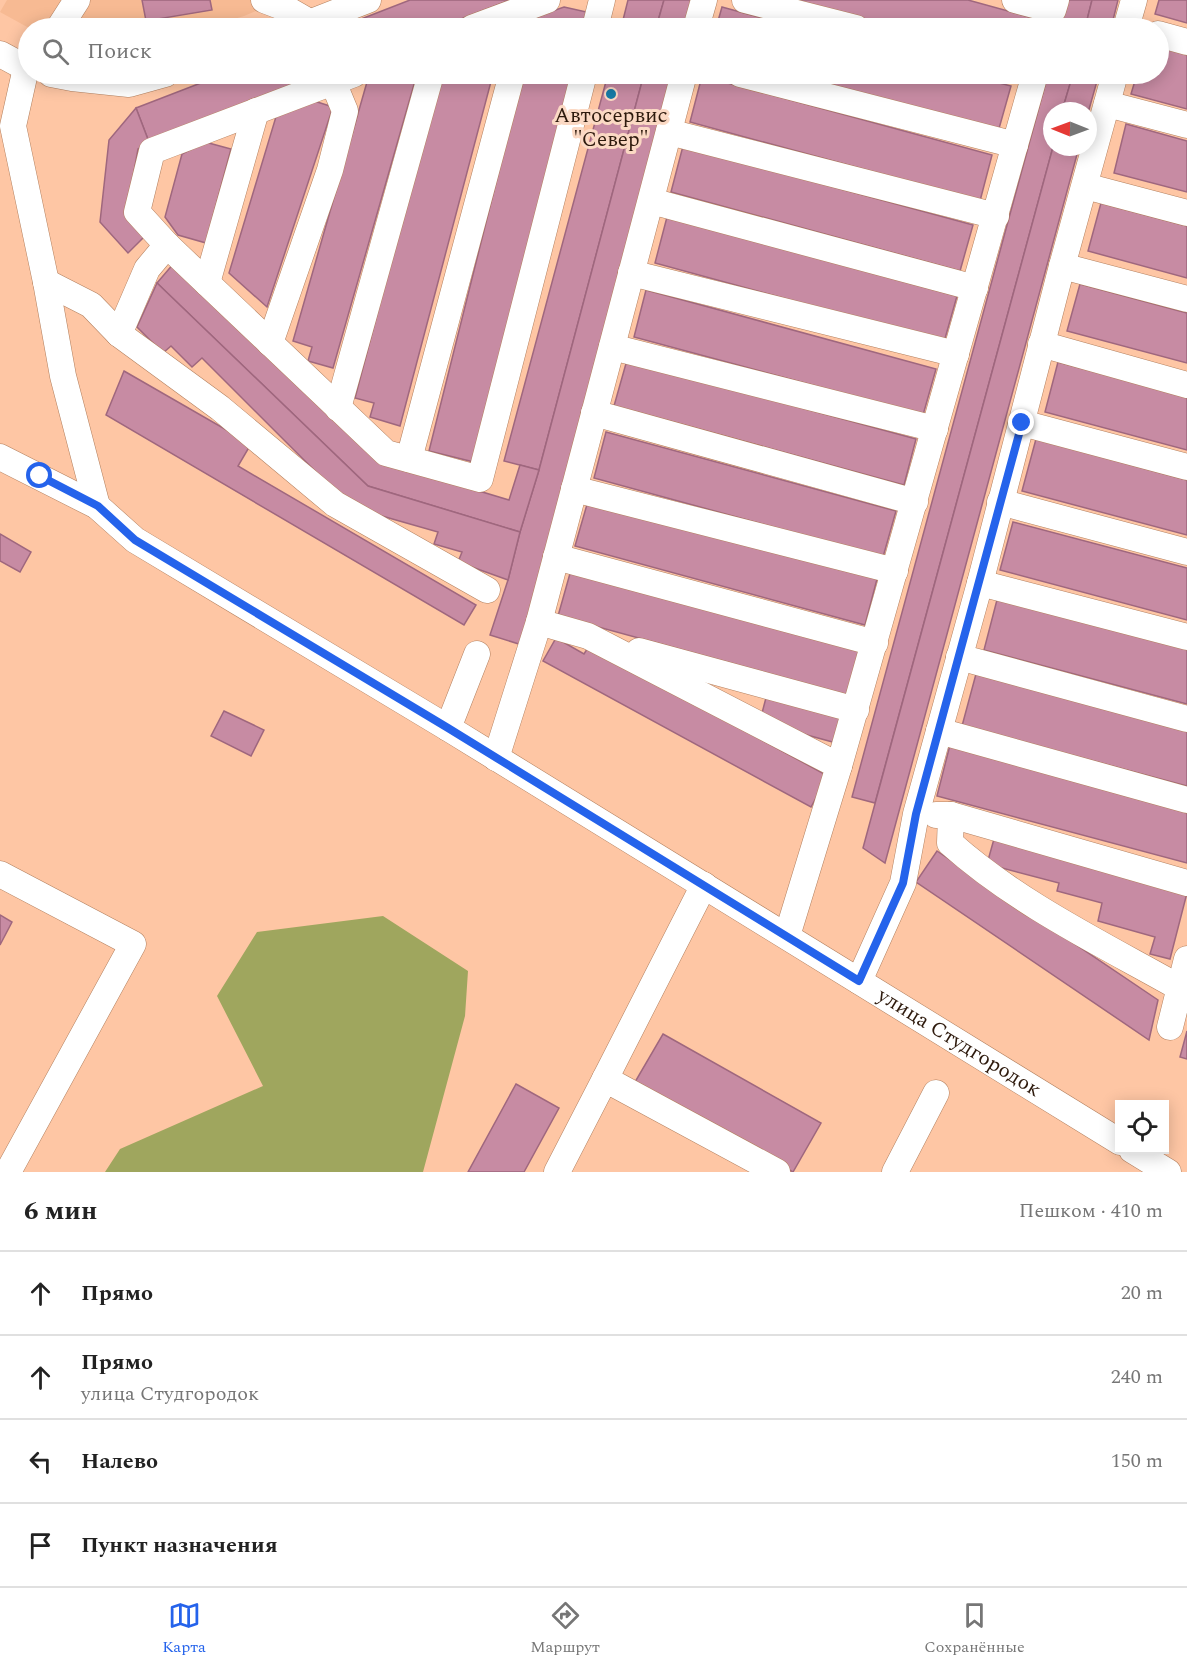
<!DOCTYPE html>
<html lang="ru">
<head>
<meta charset="utf-8">
<style>
	body { margin:0; font-family:Spectral,serif; background:#f6f6f6; color:#222 }
	.controls { position:absolute; right:18px; bottom:18px; display:grid; overflow:hidden; border-radius:0px; box-shadow:0 3px 15px #0003 }
	.controls button { width:54px; height:54px; display:grid; place-items:center; padding:0; border:0; border-bottom:2px solid #e0e0e0; background:#fff; color:#222; font:30px sans-serif }
	.compass { position:absolute; left:1043px; top:102px; width:54px; height:54px; border-radius:50%; background:#fff; box-shadow:0 3px 15px #0003; rotate:271deg }
	.stop { position:absolute; width:18px; height:18px; margin:-14px; border:4px solid #2563eb; border-radius:50%; background:#fff }
	.stop.end { background:#2563eb; border-color:#fff; box-shadow:0 2px 6px #0008 }
	.list { margin:0; padding:0; list-style:none }
	h2 { display:flex; justify-content:space-between; align-items:center; height:78px; margin:0; padding:0 24px; font-size:26px }
	h2 small { font-size:20px; font-weight:400; color:#767676 }
	.list li { display:grid; grid-template-columns:39px 1fr auto; gap:18px; align-items:center; box-sizing:border-box; height:84px; padding:0 24px; border-top:2px solid #e0e0e0 }
	.list b { display:block; font-size:22px; white-space:nowrap }
	.list p { margin:0; font-size:20px; white-space:nowrap; color:#767676 }
	.list em { font-size:20px; font-style:normal; color:#767676 }
	.icon { flex:none; width:33px; height:33px; fill:none; stroke:currentColor; stroke-width:2; stroke-linecap:round; stroke-linejoin:round }
	.map { position:relative; flex:none; width:1187px; height:1172px; overflow:hidden }
	.search { position:absolute; background:#fff; box-shadow:0 3px 15px #0003; left:18px; right:18px; top:18px; height:66px; display:flex; align-items:center; gap:15px; box-sizing:border-box; padding:0 21px; border-radius:33px; color:#767676; font-size:22px }
	.sheet { height:414px; background:#fff }
	nav { display:flex; justify-content:space-around; align-items:center; box-sizing:border-box; height:84px; border-top:2px solid #e0e0e0; background:#fff; font-size:16px; color:#767676 }
	nav a { display:grid; justify-items:center; gap:3px }
	nav .on { color:#2563eb }
	.map>svg:first-child { display:block }
	.built { fill:#f7ba93 }
	.forest { fill:#9fa65e }
	.building { fill:#c78ba3; stroke:#9f677e; stroke-width:1.5 }
	.lines { fill:none; stroke-linecap:round; stroke-linejoin:round }
	.minor-casing { stroke:#b3805f; stroke-width:27 }
	.minor { stroke:#fff; stroke-width:26 }
	.route { stroke:#2563eb; stroke-width:8 }
	.poi-dot { fill:#167ba6; stroke:#fbd9c4; stroke-width:2 }
	.labels { text-anchor:middle; dominant-baseline:central; stroke-width:6; stroke-linejoin:round; paint-order:stroke }
	.poi-label { font-size:21px; fill:#2e1a0d; stroke:#fbd9c4 }
	.street-label { font-size:21px; fill:#2e1a0d; stroke:#fbd9c4 }
</style>
</head>
<body>
<div class="map">
<svg width="1187" height="1172" viewBox="0 0 1187 1172">
	<rect width="100%" height="100%" fill="#fec6a4"/>
	<polygon class="built" points="7,0 275,0 273,4 244,16 205,28 29,28 0,12"/>
	<polygon class="forest" points="383,916 468,971 465,1016 423,1172 105,1172 120,1149 263,1086 217,996 257,932"/>
	<g class="building">
		<polygon points="142,0 210,0 212,10 146,21"/>
		<polygon points="410,0 510,0 438,28 338,28"/>
		<polygon points="628,0 664,0 656,28 621,28"/>
		<polygon points="664,0 692,0 684,28 656,28"/>
		<polygon points="787,0 968,0 1033,18 1030,28 891,28"/>
		<polygon points="1068,0 1092,0 1085,28 1060,28"/>
		<polygon points="1092,0 1118,0 1111,28 1085,28"/>
		<polygon points="1159,0 1187,0 1187,23 1155,14"/>
		<polygon points="564,7 591,13 587,28 535,28 538,16"/>
		<polygon points="722,7 799,28 716,28"/>
		<polygon points="1158,47 1187,54 1187,109 1131,94 1137,74 1158,74"/>
		<polygon points="224,74 324,74 149,142 136,108"/>
		<polygon points="391,74 417,74 333,368 308,361 312,347 293,341 369,75 389,81"/>
		<polygon points="440,74 493,74 400,426 370,417 374,403 355,398"/>
		<polygon points="523,74 576,74 478,463 429,451"/>
		<polygon points="608,74 644,74 539,470 504,461"/>
		<polygon points="644,74 672,74 522,645 490,635 508,580 520,532 539,470"/>
		<polygon points="783,74 965,74 1011,86 998,132"/>
		<polygon points="1048,74 1073,74 1062,111 1052,111 1053,147 875,803 852,797"/>
		<polygon points="1073,74 1099,74 1088,113 1088,111 1062,111"/>
		<polygon points="702,76 992,155 980,201 690,122"/>
		<polygon points="311,100 333,107 267,307 229,273 278,110"/>
		<polygon points="136,108 149,142 138,149 127,211 148,233 128,253 100,222 109,140"/>
		<polygon points="1126,124 1187,141 1187,192 1114,173"/>
		<polygon points="205,142 231,149 206,243 178,235 165,217 182,154"/>
		<polygon points="683,146 973,225 960,271 671,192"/>
		<polygon points="1053,147 1079,147 885,863 863,848"/>
		<polygon points="1101,203 1187,226 1187,278 1088,251"/>
		<polygon points="667,217 957,296 944,342 655,263"/>
		<polygon points="174,263 376,460 509,500 520,465 539,470 520,532 368,486 157,283"/>
		<polygon points="157,283 368,486 520,532 508,580 458,562 462,552 434,544 438,532 361,510 327,483 202,358 192,367 171,346 163,353 137,327"/>
		<polygon points="1080,284 1187,313 1187,363 1067,331"/>
		<polygon points="646,290 936,369 923,415 634,337"/>
		<polygon points="627,360 916,439 904,485 614,406"/>
		<polygon points="1058,362 1187,396 1187,450 1045,412"/>
		<polygon points="124,371 251,444 238,466 476,605 464,625 106,415"/>
		<polygon points="606,432 896,511 883,557 594,478"/>
		<polygon points="1036,439 1187,480 1187,535 1022,491"/>
		<polygon points="588,501 877,579 865,625 575,546"/>
		<polygon points="1013,522 1187,568 1187,620 1000,570"/>
		<polygon points="0,534 31,552 20,572 0,561"/>
		<polygon points="571,570 860,649 847,695 558,616"/>
		<polygon points="998,596 1187,647 1187,704 984,650"/>
		<polygon points="556,638 584,654 589,646 828,776 811,807 543,661"/>
		<polygon points="976,674 1187,730 1187,786 962,726"/>
		<polygon points="767,694 848,715 840,744 785,729 762,713"/>
		<polygon points="224,711 264,730 251,756 211,736"/>
		<polygon points="950,745 1187,809 1187,863 937,796"/>
		<polygon points="994,839 1187,893 1170,959 1150,954 1155,937 1098,921 1102,903 1057,891 1059,883 987,864"/>
		<polygon points="937,851 1158,1000 1149,1040 916,882"/>
		<polygon points="0,915 12,922 0,945"/>
		<polygon points="1187,1031 1187,1059 1180,1057"/>
		<polygon points="663,1034 821,1123 793,1172 635,1082"/>
		<polygon points="516,1084 559,1108 524,1172 468,1172"/>
	</g>
	<g class="lines">
		<defs>
			<g id="minor">
				<polyline points="264,0 285,8 311,23"/>
				<polyline points="745,0 856,28"/>
				<polyline points="1015,0 1053,10 1056,0"/>
				<polyline points="59,28 77,0"/>
				<polyline points="296,28 368,0"/>
				<polyline points="472,28 547,0"/>
				<polyline points="595,28 602,0"/>
				<polyline points="696,28 704,0"/>
				<polyline points="1126,28 1134,0"/>
				<polyline points="1158,34 1187,42"/>
				<polyline points="0,54 28,69"/>
				<polyline points="28,65 26,68 13,126 46,282 63,376 97,506"/>
				<polyline points="51,74 72,78 129,84 165,74"/>
				<polyline points="354,74 152,151 137,212 167,245 386,453 480,479 584,74"/>
				<polyline points="740,74 1015,145"/>
				<polyline points="1107,104 1187,125"/>
				<polyline points="669,132 996,216"/>
				<polyline points="1085,186 1187,213"/>
				<polyline points="651,201 975,288"/>
				<polyline points="1062,266 1187,299"/>
				<polyline points="631,273 956,354"/>
				<polyline points="46,282 91,305 119,334 220,408 335,504 487,590"/>
				<polyline points="207,283 256,111"/>
				<polyline points="119,334 147,269 167,245"/>
				<polyline points="270,343 330,170 345,111 333,82"/>
				<polyline points="1041,344 1187,385"/>
				<polyline points="612,347 935,429"/>
				<polyline points="338,408 431,74"/>
				<polyline points="594,413 915,502"/>
				<polyline points="1022,423 1187,467"/>
				<path id="s1" d="M0 457 97 506 135 540 448 728 1120 1142"/>
				<polyline points="409,459 512,74"/>
				<polyline points="574,489 895,571"/>
				<polyline points="1000,502 1187,552"/>
				<polyline points="556,557 875,643"/>
				<polyline points="980,583 1187,637"/>
				<polyline points="539,622 684,74"/>
				<polyline points="639,651 856,710"/>
				<polyline points="959,657 1187,719"/>
				<polyline points="448,728 477,654"/>
				<polyline points="939,731 1187,800"/>
				<polyline points="496,758 539,622 588,636 839,766 787,936"/>
				<polyline points="839,766 1035,74"/>
				<polyline points="936,815 951,815 1187,883"/>
				<path d="M951 815 950 843C1017 903 1102 944 1180 988"/>
				<polyline points="0,874 133,944 8,1172"/>
				<polyline points="859,981 903,883 916,814 980,583 1062,266 1115,74"/>
				<polyline points="1170,1027 1187,959"/>
				<polyline points="605,1079 704,885"/>
				<polyline points="1132,1150 1168,1172"/>
				<polyline points="557,1172 605,1079 777,1172"/>
				<polyline points="895,1172 936,1093"/>
			</g>
		</defs>
		<use href="#minor" class="minor-casing"/>
		<use href="#minor" class="minor"/>
	</g>
	<g class="lines">
		<polyline class="route" points="40,476 98,506 135,540 448,728 859,981 903,883 916,814 1022,423"/>
	</g>
	<circle class="poi-dot" cx="611" cy="94" r="6"/>
	<g class="labels">
		<g class="poi-label">
			<text x="611" y="116">Автосервис<tspan x="611" dy="24">"Север"</tspan></text>
		</g>
		<g class="street-label">
			<text stroke="none"><textPath href="#s1" startOffset="1125">улица Студгородок</textPath></text>
		</g>
	</g>
</svg>
<div class="controls">
<button><svg class="icon" aria-label="locate" viewBox="0 0 24 24"><circle cx="12" cy="12" r="6"/><path d="M12 2v4M12 18v4M2 12h4M18 12h4"/></svg></button>
</div>
<svg class="compass" viewBox="-18 -18 36 36"><path d="M0-13l5 13h-10z" fill="#e53935"/><path d="M0 13l5-13h-10z" fill="#767676"/></svg>
<div class="stop" style="left:40px;top:476px"></div>
<div class="stop end" style="left:1022px;top:423px"></div>
<div class="search"><svg class="icon" aria-label="search" viewBox="0 0 24 24"><circle cx="10" cy="10" r="6"/><path d="M15 15l6 6"/></svg>Поиск</div>
</div>
<section class="sheet">
<h2>6 мин<small>Пешком · 410 m</small></h2>
<ul class="list">
<li><svg class="icon" aria-label="ahead" viewBox="0 0 24 24"><path d="M12 20V5M6 11l6-6 6 6"/></svg><div><b>Прямо</b></div><em>20 m</em></li>
<li><svg class="icon" aria-label="ahead" viewBox="0 0 24 24"><path d="M12 20V5M6 11l6-6 6 6"/></svg><div><b>Прямо</b><p>улица Студгородок</p></div><em>240 m</em></li>
<li><svg class="icon" aria-label="left" viewBox="0 0 24 24"><path d="M17 20v-9H6M10 6l-5 5 5 5"/></svg><div><b>Налево</b></div><em>150 m</em></li>
<li><svg class="icon" aria-label="arrive" viewBox="0 0 24 24"><path d="M6 21V4h12l-3 4 3 4H6"/></svg><div><b>Пункт назначения</b></div></li>
</ul>
</section>
<nav>
<a class="on"><svg class="icon" aria-label="map" viewBox="0 0 24 24"><path d="M3 6l6-2 6 2 6-2v14l-6 2-6-2-6 2zM9 4v14M15 6v14"/></svg>Карта</a>
<a><svg class="icon" aria-label="directions" viewBox="0 0 24 24"><path d="M12 3l9 9-9 9-9-9zM9 14v-3h6M13 9l2 2-2 2"/></svg>Маршрут</a>
<a><svg class="icon" aria-label="saved" viewBox="0 0 24 24"><path d="M7 4h10v16l-5-4-5 4z"/></svg>Сохранённые</a>
</nav>
</body>
</html>
